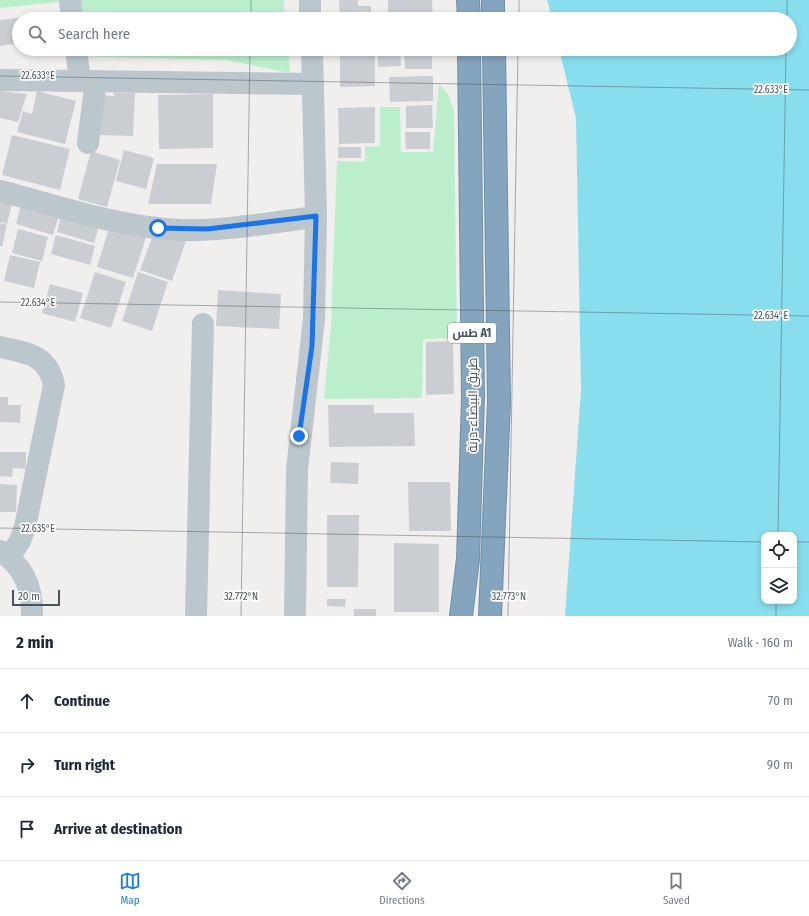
<!DOCTYPE html>
<html lang="en">
<head>
<meta charset="utf-8">
<style>
	body { margin:0; font-family:"Fira Sans Condensed",Cairo,sans-serif; background:#f2f2f3; color:#1f2937 }
	.controls { position:absolute; right:12px; bottom:12px; display:grid; overflow:hidden; border-radius:8px; box-shadow:0 2px 6px #0003 }
	.controls button { width:36px; height:36px; display:grid; place-items:center; padding:0; border:0; border-bottom:1px solid #e0e1e3; background:#fff; color:#1f2937; font:20px sans-serif }
	.scale { position:absolute; left:12px; bottom:10px; width:48px; box-sizing:border-box; padding-left:4px; border:2px solid #46535b; border-top:0; font-size:11px; line-height:14px; white-space:nowrap; color:#46535b; -webkit-text-stroke:3px #fff; paint-order:stroke }
	.stop { position:absolute; width:12px; height:12px; margin:-9px; border:3px solid #1a73e8; border-radius:50%; background:#fff }
	.stop.end { background:#1a73e8; border-color:#fff; box-shadow:0 1px 4px #0008 }
	.list { margin:0; padding:0; list-style:none }
	h2 { display:flex; justify-content:space-between; align-items:center; height:52px; margin:0; padding:0 16px; font-size:17px }
	h2 small { font-size:13px; font-weight:400; color:#747a83 }
	.list li { display:grid; grid-template-columns:26px 1fr auto; gap:12px; align-items:center; box-sizing:border-box; height:64px; padding:0 16px; border-top:1px solid #e0e1e3 }
	.list b { display:block; font-size:15px; white-space:nowrap }
	.list em { font-size:13px; font-style:normal; color:#747a83 }
	.icon { flex:none; width:22px; height:22px; fill:none; stroke:currentColor; stroke-width:2; stroke-linecap:round; stroke-linejoin:round }
	.map { position:relative; flex:none; width:809px; height:616px; overflow:hidden }
	.search { position:absolute; background:#fff; box-shadow:0 2px 6px #0003; left:12px; right:12px; top:12px; height:44px; display:flex; align-items:center; gap:10px; box-sizing:border-box; padding:0 14px; border-radius:22px; color:#747a83; font-size:15px }
	.sheet { height:244px; background:#fff }
	nav { display:flex; justify-content:space-around; align-items:center; box-sizing:border-box; height:56px; border-top:1px solid #e0e1e3; background:#fff; font-size:11px; color:#747a83 }
	nav a { display:grid; justify-items:center; gap:2px }
	nav .on { color:#177ce1 }
	.map>svg:first-child { display:block }
	.green { fill:#bbefcc }
	.water { fill:#88deed; fill-rule:evenodd }
	.building { fill:#caced3 }
	.lines { fill:none; stroke-linecap:round; stroke-linejoin:round }
	.highway-casing { stroke:#708fa9; stroke-width:24 }
	.minor { stroke:#bcc6cd; stroke-width:22 }
	.highway { stroke:#85a4bd; stroke-width:22 }
	.route { stroke:#1a73e8; stroke-width:5 }
	.ticks { fill:none; stroke:#46535b; stroke-width:1; stroke-opacity:0.45 }
	.labels { text-anchor:middle; dominant-baseline:central; stroke-width:3.5; stroke-linejoin:round; paint-order:stroke }
	.shield { fill:#fff; stroke:#7e878c; stroke-width:1 }
	.shield-label { font-size:12px; font-weight:bold; fill:#46535b }
	.street-label { font-size:13px; fill:#46535b; stroke:#fff }
	.ticks-label { font-size:10px; text-anchor:middle; fill:#46535b; stroke:#fff; stroke-width:3.5; stroke-linejoin:round; paint-order:stroke }
</style>
</head>
<body>
<div class="map">
<svg width="809" height="616" viewBox="0 0 809 616">
	<rect width="100%" height="100%" fill="#f1eeee"/>
	<g class="green">
		<polygon points="0,0 284,0 285,19 69,19 68,1 0,8"/>
		<polygon points="70,49 288,49 290,73 226,60 71,56"/>
		<polygon points="439,84 448,94 454,111 457,338 423,339 422,398 324,399 331,326 337,161 365,162 365,147 380,146 380,107 400,107 401,152 433,152"/>
	</g>
	<path class="water" d="M547 0H809V616H565L581 390 576 118 559 49H790V19H552ZM764 535H794V601H764Z"/>
	<g class="building">
		<polygon points="339,0 358,0 358,6 371,6 371,19 340,19"/>
		<polygon points="388,0 432,0 433,19 388,19"/>
		<polygon points="57,13 58,19 19,19 19,43 0,46 0,20"/>
		<polygon points="340,49 375,49 375,86 340,87"/>
		<polygon points="377,49 400,49 401,66 378,67"/>
		<polygon points="404,49 432,49 432,69 405,69"/>
		<polygon points="433,76 433,101 390,102 389,77"/>
		<polygon points="0,91 27,94 18,122 0,118"/>
		<polygon points="37,91 76,101 65,144 17,132 23,111 32,114"/>
		<polygon points="114,93 135,93 133,136 95,135 97,95 114,96"/>
		<polygon points="213,94 213,148 159,149 158,95"/>
		<polygon points="432,105 433,128 406,128 406,106"/>
		<polygon points="375,107 375,143 339,144 338,108"/>
		<polygon points="405,132 430,132 430,149 406,149"/>
		<polygon points="12,135 70,149 60,190 2,175"/>
		<rect x="338" y="147" width="23" height="11"/>
		<polygon points="124,150 154,158 146,189 116,181"/>
		<polygon points="91,151 120,160 107,207 78,199"/>
		<polygon points="157,164 217,164 211,204 148,204"/>
		<polygon points="0,191 14,195 7,224 0,222"/>
		<polygon points="23,198 61,209 53,235 16,224"/>
		<polygon points="63,209 101,220 94,243 57,232"/>
		<polygon points="111,222 147,234 133,278 97,267"/>
		<polygon points="0,223 7,225 2,247 0,246"/>
		<polygon points="18,229 48,237 42,261 12,253"/>
		<polygon points="155,230 186,241 172,281 140,270"/>
		<polygon points="56,235 95,246 90,265 51,254"/>
		<polygon points="10,255 40,262 34,288 4,281"/>
		<polygon points="95,272 126,282 111,328 80,318"/>
		<polygon points="138,272 168,282 152,331 122,321"/>
		<polygon points="50,284 83,293 75,322 42,313"/>
		<polygon points="218,290 281,294 279,329 216,326"/>
		<polygon points="453,341 454,394 426,395 426,342"/>
		<polygon points="0,397 8,397 8,405 21,405 20,423 0,422"/>
		<polygon points="328,405 374,405 374,413 414,413 415,446 329,447"/>
		<polygon points="0,452 26,452 26,469 13,468 12,477 0,476"/>
		<polygon points="331,462 359,463 358,484 330,483"/>
		<polygon points="408,482 450,482 451,531 409,531"/>
		<polygon points="0,484 17,485 16,512 0,512"/>
		<polygon points="327,515 359,515 358,587 327,587"/>
		<polygon points="394,543 439,544 439,612 394,612"/>
		<polygon points="327,599 346,599 345,607 327,606"/>
		<rect x="354" y="609" width="22" height="7"/>
	</g>
	<g class="lines">
		<defs>
			<g id="highway">
				<polyline points="468,0 469,19"/>
				<polyline points="493,0 493,19"/>
				<polyline points="461,616 468,559 473,397 469,49"/>
				<polyline points="490,616 499,402 494,49"/>
			</g>
		</defs>
		<use href="#highway" class="highway-casing"/>
		<g class="minor">
			<polyline points="70,0 72,19"/>
			<polyline points="310,0 310,19"/>
			<polyline points="76,49 80,81"/>
			<polyline points="0,80 313,84"/>
			<polyline points="88,143 96,81"/>
			<path d="M0 191C59 206 121 228 182 230 226 231 272 222 316 217"/>
			<path d="M0 347C26 353 48 354 54 385L25 527 20 541 9 557"/>
			<path d="M0 551C24 566 33 589 32 616"/>
			<polyline points="196,616 203,324"/>
			<polyline points="295,616 297,469 314,319 316,217 312,49"/>
		</g>
		<use href="#highway" class="highway"/>
	</g>
	<g class="lines">
		<polyline class="route" points="158,228 207,229 316,216 312,346 299,436"/>
	</g>
	<path class="ticks" d="M251 19V0M519 19V0M787 19V0M0 76 809 90M0 302 809 316M0 528 764 542M778 535 786 49M794 542H809M241 616 250 49M508 616 518 49M776 616V601"/>
	<g class="labels">
		<rect class="shield" x="448" y="323" width="48" height="20" rx="3"/>
		<g class="shield-label">
			<text x="472" y="333">طس A1</text>
		</g>
		<g class="street-label">
			<text transform="translate(472 405) rotate(-90)">طريق البيضاء-درنة</text>
		</g>
	</g>
	<g class="ticks-label">
		<text x="38" y="79">22.633°E</text>
		<text x="771" y="93">22.633°E</text>
		<text x="38" y="306">22.634°E</text>
		<text x="771" y="319">22.634°E</text>
		<text x="38" y="532">22.635°E</text>
		<text x="241" y="600">32.772°N</text>
		<text x="509" y="600">32.773°N</text>
	</g>
</svg>
<div class="controls">
<button><svg class="icon" aria-label="locate" viewBox="0 0 24 24"><circle cx="12" cy="12" r="6"/><path d="M12 2v4M12 18v4M2 12h4M18 12h4"/></svg></button>
<button><svg class="icon" aria-label="layers" viewBox="0 0 24 24"><path d="M12 4l9 5-9 5-9-5zM3 14l9 5 9-5"/></svg></button>
</div>
<div class="scale">20 m</div>
<div class="stop" style="left:158px;top:228px"></div>
<div class="stop end" style="left:299px;top:436px"></div>
<div class="search"><svg class="icon" aria-label="search" viewBox="0 0 24 24"><circle cx="10" cy="10" r="6"/><path d="M15 15l6 6"/></svg>Search here</div>
</div>
<section class="sheet">
<h2>2 min<small>Walk · 160 m</small></h2>
<ul class="list">
<li><svg class="icon" aria-label="ahead" viewBox="0 0 24 24"><path d="M12 20V5M6 11l6-6 6 6"/></svg><div><b>Continue</b></div><em>70 m</em></li>
<li><svg class="icon" aria-label="right" viewBox="0 0 24 24"><path d="M7 20v-9h11M14 6l5 5-5 5"/></svg><div><b>Turn right</b></div><em>90 m</em></li>
<li><svg class="icon" aria-label="arrive" viewBox="0 0 24 24"><path d="M6 21V4h12l-3 4 3 4H6"/></svg><div><b>Arrive at destination</b></div></li>
</ul>
</section>
<nav>
<a class="on"><svg class="icon" aria-label="map" viewBox="0 0 24 24"><path d="M3 6l6-2 6 2 6-2v14l-6 2-6-2-6 2zM9 4v14M15 6v14"/></svg>Map</a>
<a><svg class="icon" aria-label="directions" viewBox="0 0 24 24"><path d="M12 3l9 9-9 9-9-9zM9 14v-3h6M13 9l2 2-2 2"/></svg>Directions</a>
<a><svg class="icon" aria-label="saved" viewBox="0 0 24 24"><path d="M7 4h10v16l-5-4-5 4z"/></svg>Saved</a>
</nav>
</body>
</html>
